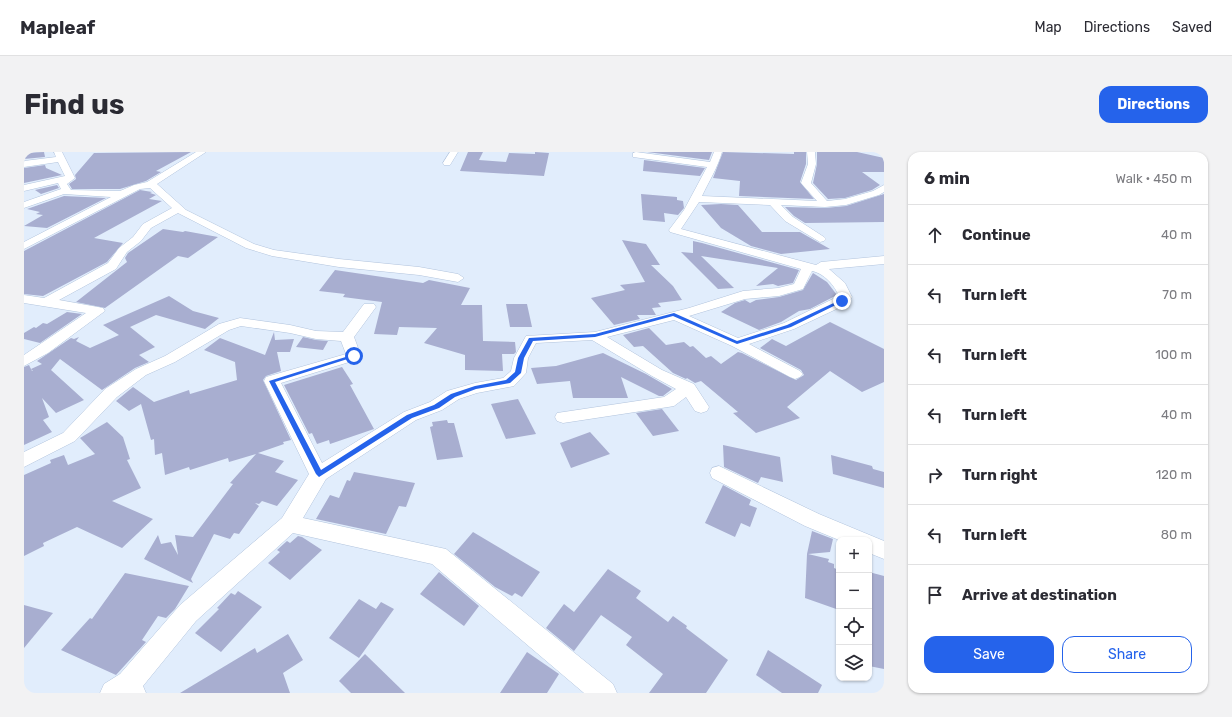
<!DOCTYPE html>
<html lang="en">
<head>
<meta charset="utf-8">
<style>
	body { margin:0; font-family:Rubik,sans-serif; background:#f2f2f3; color:#2b2b33 }
	.controls { position:absolute; right:12px; bottom:12px; display:grid; overflow:hidden; border-radius:8px; box-shadow:0 1px 3px #0004 }
	.controls button { width:36px; height:36px; display:grid; place-items:center; padding:0; border:0; border-bottom:1px solid #e1e1e2; background:#fff; color:#2b2b33; font:20px sans-serif }
	.stop { position:absolute; width:12px; height:12px; margin:-9px; border:3px solid #2563eb; border-radius:50%; background:#fff }
	.stop.end { background:#2563eb; border-color:#fff; box-shadow:0 1px 4px #0008 }
	.list { margin:0; padding:0; list-style:none }
	h2 { display:flex; justify-content:space-between; align-items:center; height:52px; margin:0; padding:0 16px; font-size:17px }
	h2 small { font-size:13px; font-weight:400; color:#7c7c81 }
	.list li { display:grid; grid-template-columns:26px 1fr auto; gap:12px; align-items:center; box-sizing:border-box; height:60px; padding:0 16px; border-top:1px solid #e1e1e2 }
	.list b { display:block; font-size:15px; white-space:nowrap }
	.list em { font-size:13px; font-style:normal; color:#7c7c81 }
	.actions { display:flex; gap:8px; padding:12px 16px }
	.actions a { flex:1; padding:9px 0; border:1px solid #2563eb; border-radius:12px; text-align:center; font-size:14px; color:#2563eb }
	.actions .main { background:#2563eb; color:#fff }
	.icon { flex:none; width:22px; height:22px; fill:none; stroke:currentColor; stroke-width:2; stroke-linecap:round; stroke-linejoin:round }
	.map { position:relative; flex:none; width:860px; height:541px; overflow:hidden; border-radius:12px }
	header { display:flex; align-items:center; gap:24px; box-sizing:border-box; height:56px; padding:0 20px; background:#fff; border-bottom:1px solid #e1e1e2 }
	header strong { font-size:19px }
	nav { display:flex; gap:22px; margin-inline-start:auto; font-size:14px }
	.intro { display:flex; align-items:center; justify-content:space-between; box-sizing:border-box; height:96px; padding:0 24px }
	h1 { margin:0; font-size:28px }
	.button { padding:10px 18px; border-radius:12px; background:#2563eb; color:#fff; font-size:14px; font-weight:700 }
	main { display:flex; gap:24px; padding:0 24px }
	aside { flex:1; background:#fff; border-radius:12px; box-shadow:0 1px 3px #0004 }
	.map>svg:first-child { display:block }
	.building { fill:#a8aed0 }
	.lines { fill:none; stroke-linecap:round; stroke-linejoin:round }
	.street-casing { stroke:#b2c4dd; stroke-width:1 }
	.street { fill:#fff; fill-rule:evenodd }
	.route { fill:#2563eb }
</style>
</head>
<body>
<header>
<strong>Mapleaf</strong>
<nav><a>Map</a><a>Directions</a><a>Saved</a></nav>
</header>
<div class="intro"><h1>Find us</h1><a class="button">Directions</a></div>
<main>
<div class="map">
<svg width="860" height="541" viewBox="0 0 860 541">
	<rect width="100%" height="100%" fill="#e1edfc"/>
	<g class="building">
		<polygon points="20,0 21,5 0,7 0,1"/>
		<polygon points="167,0 132,19 137,20 122,29 96,37 48,37 45,32 52,27 51,23 70,1"/>
		<polygon points="444,0 459,0 455,8 482,10 485,1 511,2 511,0 525,1 520,24 436,19"/>
		<polygon points="623,0 688,0 685,8"/>
		<polygon points="699,0 770,2 770,0 782,0 782,12 776,30 790,47 715,44 716,29 689,26"/>
		<polygon points="793,0 833,0 860,6 860,20 838,20 856,33 848,38 821,46 804,47 789,31 793,12"/>
		<polygon points="620,8 681,16 676,24 619,19"/>
		<polygon points="21,13 22,16 38,23 0,31 0,16"/>
		<polygon points="33,33 35,36 17,42 11,38"/>
		<polygon points="116,38 128,40 126,41 132,43 125,47 138,49 70,86 99,91 83,110 19,144 0,142 0,99"/>
		<polygon points="617,42 653,45 653,48 659,49 660,56 654,63 640,61 641,70 619,68"/>
		<polygon points="860,42 860,70 781,71 770,64 761,55 801,56 822,54"/>
		<polygon points="40,44 82,46 23,76 0,74 19,63 12,62 16,60 3,57"/>
		<polygon points="697,52 714,53 738,80 776,80 806,97 757,102 727,94 697,76 677,53"/>
		<polygon points="139,77 159,80 161,79 194,85 164,106 154,104 81,156 52,150 103,110 101,106 104,101"/>
		<polygon points="598,88 622,92 636,113 627,113 649,134 658,148 634,151 637,155 628,156 632,163 613,163 616,167 590,173 567,146 601,138 596,133 621,130"/>
		<polygon points="669,89 678,91 775,118 769,131 754,134 749,132 732,134 754,116 677,104 710,136 694,137 657,100 669,101"/>
		<polygon points="311,118 399,131 405,128 446,136 437,153 458,153 459,189 491,190 492,200 490,202 478,202 479,219 441,218 441,203 400,191 413,176 375,175 373,183 350,182 358,150 319,145 321,142 295,139"/>
		<polygon points="789,121 803,130 813,143 786,157 775,159 757,170 735,178 697,160 711,151 721,148 726,151 732,148 755,145 779,138"/>
		<polygon points="145,144 169,159 195,166 181,177 132,163 106,175 131,195 115,203 125,210 111,216 78,238 36,207 27,218 60,248 32,261 18,246 25,265 19,268 28,280 0,293 0,215 5,213 8,219 9,219 7,217 18,212 13,209 47,186 50,187 55,185 52,189 66,196 95,183 79,173"/>
		<polygon points="482,152 503,152 508,175 486,175"/>
		<polygon points="43,160 58,162 16,191 0,187 0,181 10,175 12,176 19,171 23,172"/>
		<polygon points="806,170 860,197 860,230 838,240 806,219 763,255 776,266 732,281 709,261 714,260 677,229 671,231 663,226 662,227 649,221 619,194 610,195 599,183 625,176 642,193 660,190 666,195 669,194 682,206 687,204 697,212 714,200 718,201 772,228 780,223 777,218 736,196 748,187 762,194"/>
		<polygon points="250,180 251,188 270,187 266,200 253,200 257,219 242,224 239,228 267,288 259,290 260,292 234,301 260,309 251,320 274,328 253,354 238,349 235,352 231,351 235,354 215,382 210,381 206,387 190,382 167,427 169,431 120,407 134,383 137,392 147,390 154,403 151,383 169,385 209,332 206,331 232,302 205,310 204,306 166,318 165,315 141,323 138,301 131,303 130,287 127,288 117,252 105,259 92,249 109,235 130,250 165,238 166,242 213,228 211,210 180,198 196,186 241,203"/>
		<polygon points="279,185 292,188 304,189 299,198 272,195"/>
		<polygon points="579,201 622,222 648,237 639,244 635,244 597,225 604,246 549,246 546,229 513,232 507,216 532,214"/>
		<polygon points="318,215 329,232 326,233 350,277 306,292 305,288 293,292 288,281 285,282 260,233"/>
		<polygon points="494,247 512,282 482,287 467,252"/>
		<polygon points="638,257 655,279 629,284 612,261"/>
		<polygon points="423,268 424,271 430,271 439,305 413,308 406,275 409,274 408,270"/>
		<polygon points="83,270 99,285 106,307 103,308 117,336 88,349 129,367 98,396 53,375 19,391 20,394 0,404 0,323 27,311 26,308 40,303 44,313 71,302 56,286"/>
		<polygon points="566,280 586,302 547,316 536,291"/>
		<polygon points="699,293 756,305 759,330 737,325 734,331 700,315"/>
		<polygon points="807,303 848,314 849,317 860,320 860,336 809,322"/>
		<polygon points="330,320 391,331 382,355 375,354 362,382 292,367 306,343 315,346 323,328 326,329"/>
		<polygon points="699,333 727,348 725,353 733,356 726,375 717,371 711,385 681,371"/>
		<polygon points="788,379 809,387 806,400 784,402 805,407 804,410 810,412 810,416 815,418 815,458 781,446 783,402"/>
		<polygon points="449,380 516,420 498,445 491,441 488,444 471,435 430,402"/>
		<polygon points="274,384 278,385 298,398 266,428 244,411 256,400 253,398 263,389 266,391"/>
		<polygon points="584,417 617,439 612,446 644,470 649,464 663,474 662,476 704,508 682,541 625,541 639,522 602,493 608,485 577,463 550,499 522,476 540,452 550,460"/>
		<polygon points="415,420 455,454 440,474 396,442"/>
		<polygon points="845,420 860,424 860,517 845,514"/>
		<polygon points="101,421 165,434 151,457 142,466 134,464 118,488 122,490 92,523 37,498 66,466 68,467"/>
		<polygon points="214,439 238,455 197,500 171,481 195,457 193,456 207,441 211,443"/>
		<polygon points="335,447 352,457 357,450 370,457 335,506 305,486"/>
		<polygon points="0,453 29,461 0,496"/>
		<polygon points="264,482 279,508 259,521 266,541 156,541 231,496 233,501"/>
		<polygon points="744,498 798,533 794,541 758,541 732,523"/>
		<polygon points="503,500 535,522 523,541 476,541"/>
		<polygon points="341,502 381,541 327,541 315,529"/>
	</g>
	<g class="lines">
		<defs>
			<g id="street">
				<polygon points="30,0 38,0 51,26 43,32 47,38 96,39 110,33 123,30 172,0 182,0 133,32 162,58 230,92 250,98 315,107 395,115 434,122 440,126 434,130 395,123 315,115 248,104 222,96 154,61 127,76 117,89 103,100 92,117 35,148 74,155 79,156 81,159 24,201 0,214 0,203 62,161 0,151 0,143 20,146 84,111 95,96 109,85 119,72 148,56 126,36 116,37 0,97 0,90 87,45 40,42 0,56 0,50 37,37 34,31 0,39 0,33 41,24 34,10 0,15 0,9 32,5"/>
				<polygon points="426,0 434,0 426,13 420,13 419,11"/>
				<path d="M612 0 686 10 690 0H698C694 15 685 29 678 44L793 49 777 31 784 12 783 0H791L792 12 787 31 803 49 821 47 849 39 860 33V40L855 43 822 53 801 55 757 53 769 65 800 85 802 87 800 89 796 90 761 69 746 53 675 50 657 77 792 113 797 110 860 104V112L805 117 821 131 828 145 823 152 770 177 725 192 776 219 779 222 776 225 771 227 766 225 708 194 650 168 583 185 638 218 670 232 685 255 683 259 677 261 671 259 662 245 650 254 644 255 539 271 533 269 531 265 533 261 640 245 652 237 628 224 568 188 512 191 504 206 502 221 490 234 453 241 435 247 418 258 392 268 302 327 279 366 422 397 589 532 593 541H560L408 412 269 381 172 469 119 534 122 541H76L80 532 96 522 156 453 258 366 285 322 240 229 242 225 322 202 317 189 292 187 266 181 217 174 205 178 151 210 122 223 93 245 51 289 0 315V300L39 281 81 237 112 217 141 204 195 172 216 166 266 173 292 179 319 180 340 152H350L352 155 330 185 337 204 335 207 257 231 298 311 380 260 406 250 423 239 451 231 479 226 487 219 490 206 502 184 571 180 665 156 719 139 754 136 770 132 777 117 646 80 645 78 660 58 683 15 609 5V1ZM788 119C800 121 811 134 815 144L760 171 714 186 665 164 721 147 755 144 779 137Z"/>
				<polygon points="695,314 795,362 860,389 860,407 845,401 845,388 815,388 781,374 688,326 686,321 688,316"/>
			</g>
		</defs>
		<use href="#street" class="street-casing"/>
		<use href="#street" class="street"/>
	</g>
	<polygon class="route" points="816,148 820,149 767,175 713,192 649,164 571,185 509,189 500,206 497,221 486,231 452,237 431,245 415,256 388,266 295,325 292,322 245,229 328,203 333,204 251,230 297,318 383,263 410,253 427,242 451,234 482,228 491,220 494,206 505,186 571,182 650,161 713,189 763,173"/>
</svg>
<div class="controls">
<button>+</button>
<button>−</button>
<button><svg class="icon" aria-label="locate" viewBox="0 0 24 24"><circle cx="12" cy="12" r="6"/><path d="M12 2v4M12 18v4M2 12h4M18 12h4"/></svg></button>
<button><svg class="icon" aria-label="layers" viewBox="0 0 24 24"><path d="M12 4l9 5-9 5-9-5zM3 14l9 5 9-5"/></svg></button>
</div>
<div class="stop" style="left:330px;top:204px"></div>
<div class="stop end" style="left:818px;top:149px"></div>
</div>
<aside>
<h2>6 min<small>Walk · 450 m</small></h2>
<ul class="list">
<li><svg class="icon" aria-label="ahead" viewBox="0 0 24 24"><path d="M12 20V5M6 11l6-6 6 6"/></svg><div><b>Continue</b></div><em>40 m</em></li>
<li><svg class="icon" aria-label="left" viewBox="0 0 24 24"><path d="M17 20v-9H6M10 6l-5 5 5 5"/></svg><div><b>Turn left</b></div><em>70 m</em></li>
<li><svg class="icon" aria-label="left" viewBox="0 0 24 24"><path d="M17 20v-9H6M10 6l-5 5 5 5"/></svg><div><b>Turn left</b></div><em>100 m</em></li>
<li><svg class="icon" aria-label="left" viewBox="0 0 24 24"><path d="M17 20v-9H6M10 6l-5 5 5 5"/></svg><div><b>Turn left</b></div><em>40 m</em></li>
<li><svg class="icon" aria-label="right" viewBox="0 0 24 24"><path d="M7 20v-9h11M14 6l5 5-5 5"/></svg><div><b>Turn right</b></div><em>120 m</em></li>
<li><svg class="icon" aria-label="left" viewBox="0 0 24 24"><path d="M17 20v-9H6M10 6l-5 5 5 5"/></svg><div><b>Turn left</b></div><em>80 m</em></li>
<li><svg class="icon" aria-label="arrive" viewBox="0 0 24 24"><path d="M6 21V4h12l-3 4 3 4H6"/></svg><div><b>Arrive at destination</b></div></li>
</ul>
<div class="actions"><a class="main">Save</a><a>Share</a></div>
</aside>
</main>
</body>
</html>
